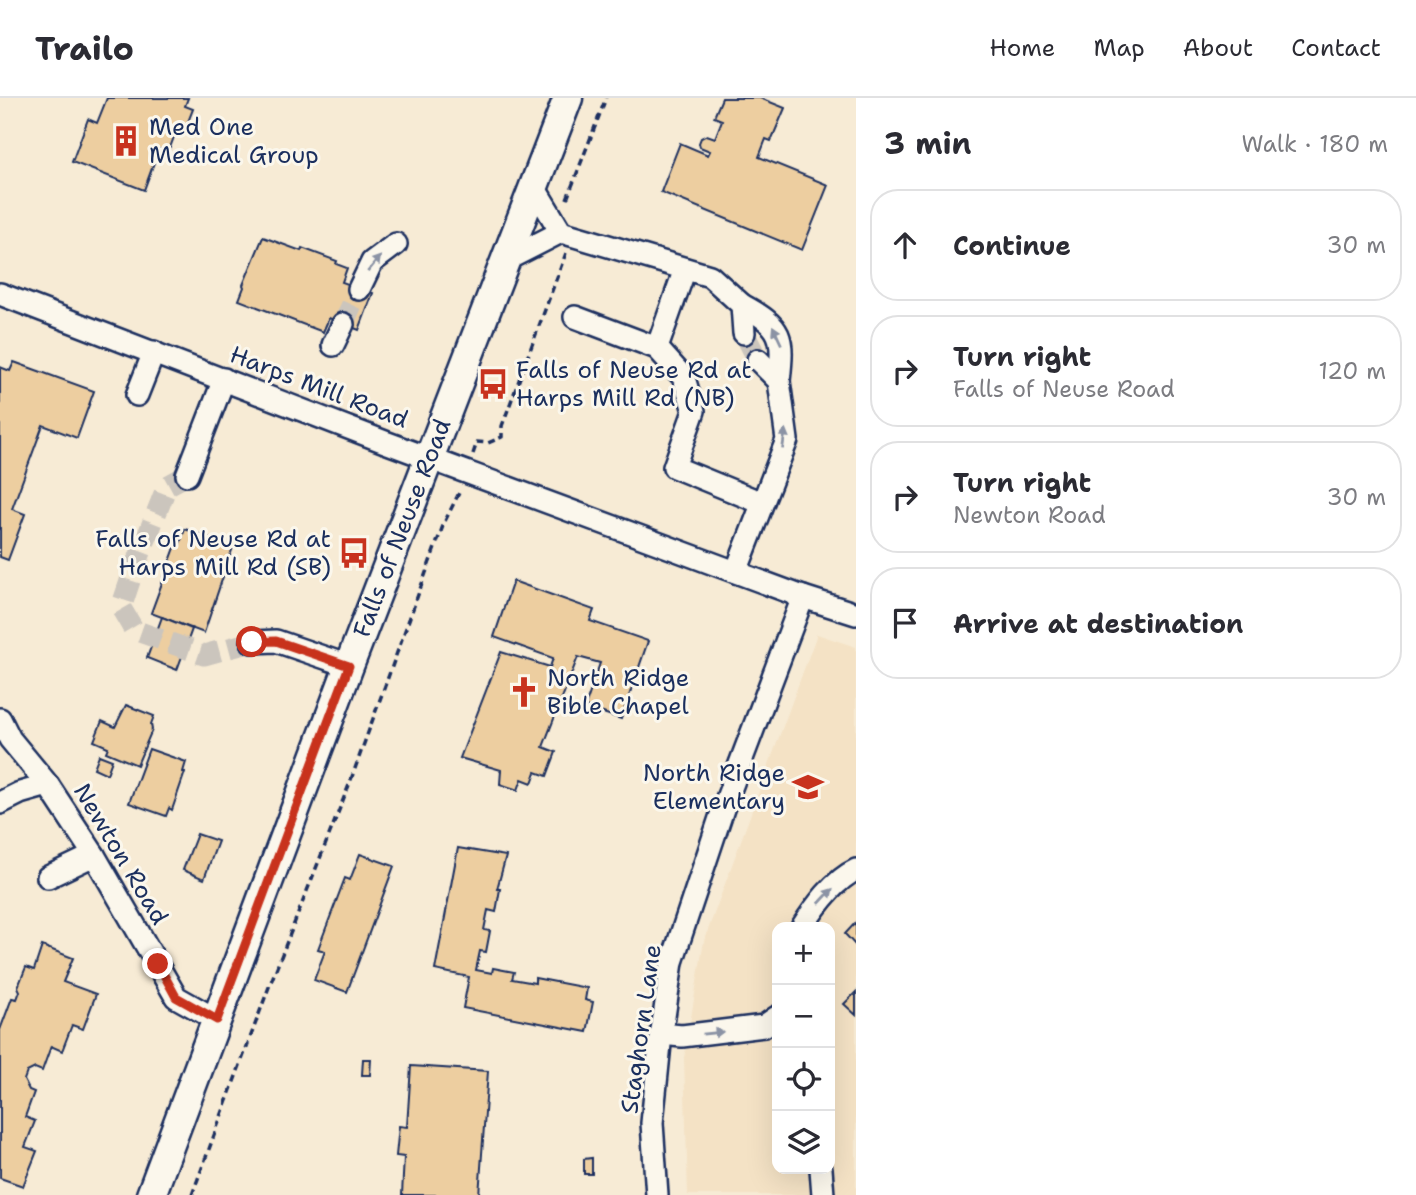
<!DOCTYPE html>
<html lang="en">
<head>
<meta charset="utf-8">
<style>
	body { margin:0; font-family:"Shantell Sans",sans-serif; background:#f7f7f7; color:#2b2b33 }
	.controls { position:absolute; right:21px; bottom:21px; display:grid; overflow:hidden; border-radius:14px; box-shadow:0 7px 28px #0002 }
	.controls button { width:63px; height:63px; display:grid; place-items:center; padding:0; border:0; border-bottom:2px solid #e1e1e2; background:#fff; color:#2b2b33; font:35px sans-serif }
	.stop { position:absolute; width:21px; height:21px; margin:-16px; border:5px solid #c8321e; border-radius:50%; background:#fff }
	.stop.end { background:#c8321e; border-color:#fff; box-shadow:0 2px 7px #0008 }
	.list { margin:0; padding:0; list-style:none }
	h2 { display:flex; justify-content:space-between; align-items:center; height:91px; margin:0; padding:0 28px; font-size:30px }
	h2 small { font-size:23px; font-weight:400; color:#7c7c81 }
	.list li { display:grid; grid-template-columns:46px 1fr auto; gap:21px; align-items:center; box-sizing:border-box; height:112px; margin:0 14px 14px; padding:0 14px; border:2px solid #e1e1e2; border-radius:28px }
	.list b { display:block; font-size:26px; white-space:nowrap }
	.list p { margin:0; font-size:23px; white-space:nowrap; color:#7c7c81 }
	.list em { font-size:23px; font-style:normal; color:#7c7c81 }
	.icon { flex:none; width:38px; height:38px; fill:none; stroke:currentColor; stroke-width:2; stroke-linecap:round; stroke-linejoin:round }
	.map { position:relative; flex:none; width:856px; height:1097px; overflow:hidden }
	header { display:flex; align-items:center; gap:42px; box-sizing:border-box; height:98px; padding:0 35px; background:#fff; border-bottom:2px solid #e1e1e2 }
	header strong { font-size:33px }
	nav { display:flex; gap:38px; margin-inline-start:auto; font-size:24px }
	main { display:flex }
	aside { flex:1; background:#fff }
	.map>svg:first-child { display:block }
	.built { fill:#f4e2c5; fill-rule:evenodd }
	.building { fill:#edcea0; stroke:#1b2f5e; stroke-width:2 }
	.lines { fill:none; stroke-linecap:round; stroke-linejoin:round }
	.minor-tunnel { stroke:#cbc5bd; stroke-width:21; stroke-dasharray:21 10; stroke-linecap:butt }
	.minor-casing { stroke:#1b2f5e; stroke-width:26 }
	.major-casing { stroke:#1b2f5e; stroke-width:33 }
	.path { stroke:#1b2f5e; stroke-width:3.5; stroke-dasharray:7 5; stroke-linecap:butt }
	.minor { stroke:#fbf7ec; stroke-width:21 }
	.major { stroke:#fbf7ec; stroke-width:28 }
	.oneway { fill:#8b93a5 }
	.route { stroke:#c8321e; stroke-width:9 }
	.labels { text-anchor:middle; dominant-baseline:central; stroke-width:6; stroke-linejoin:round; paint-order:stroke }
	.poi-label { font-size:24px; fill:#1b2f5e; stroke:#fbf7ec; text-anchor:start }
	.street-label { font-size:24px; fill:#1b2f5e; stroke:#fbf7ec }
</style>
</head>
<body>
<header>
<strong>Trailo</strong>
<nav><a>Home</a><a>Map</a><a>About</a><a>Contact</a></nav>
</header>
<main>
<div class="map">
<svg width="856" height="1097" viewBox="0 0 856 1097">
	<rect width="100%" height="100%" fill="#f7ebd5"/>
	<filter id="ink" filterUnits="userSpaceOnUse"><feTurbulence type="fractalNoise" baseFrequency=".0143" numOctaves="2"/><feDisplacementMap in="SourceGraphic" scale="14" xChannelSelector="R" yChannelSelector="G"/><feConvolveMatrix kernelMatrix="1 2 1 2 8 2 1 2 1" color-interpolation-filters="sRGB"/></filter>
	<g filter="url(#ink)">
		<path class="built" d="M817 536 856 549V1097H688L684 960 704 843ZM777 829H830V1071H777Z"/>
		<g class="building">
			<polygon points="107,0 188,0 185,8 193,11 184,34 177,31 168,55 159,51 144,92 72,64 88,21 97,25"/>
			<polygon points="722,0 760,0 785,10 771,43 766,41 759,59 828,87 802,152 661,94 680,45 708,57 710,53 700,49 699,45 701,40 707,37 715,40 722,22 714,19"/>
			<polygon points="263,139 301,153 302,150 337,163 336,166 347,170 342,184 373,195 359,232 329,220 323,234 239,202 244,189 243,187"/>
			<polygon points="14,264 94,293 77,340 43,327 12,411 25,416 8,462 0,459 0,269 10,273"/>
			<polygon points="185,431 233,449 204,535 151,515 176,447 179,448"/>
			<polygon points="513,483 594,512 590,523 648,543 621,621 585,609 600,565 578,559 543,649 556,654 547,678 536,674 532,685 522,681 518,692 500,686 501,672 460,660 501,554 550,569 553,560 494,539"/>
			<polygon points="162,519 192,531 177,572 147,560"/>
			<polygon points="126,607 154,618 151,626 152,632 137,667 106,654 108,649 94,643 102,623 115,629"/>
			<polygon points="149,651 186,664 183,674 185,674 172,712 169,710 166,718 129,705"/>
			<polygon points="99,657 112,662 107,676 94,670"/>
			<polygon points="197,736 218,743 204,781 183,772"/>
			<polygon points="458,750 506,758 497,791 500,791 496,814 488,812 484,832 490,833 486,854 480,853 476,872 492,875 493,870 514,874 512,881 535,885 535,880 587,890 585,902 593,904 587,934 463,910 469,879 435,872"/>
			<polygon points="360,756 394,768 347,894 314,882 325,853 318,851 345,780 350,782"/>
			<polygon points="856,824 856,848 845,836"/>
			<polygon points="42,848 73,860 63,884 96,896 83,931 72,927 62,953 51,948 42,973 35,970 27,974 24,982 29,992 34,994 25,1019 35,1023 25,1049 37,1053 23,1088 0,1080 0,932 12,900 17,901 20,893 18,889 26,869 34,872"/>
			<polygon points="856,894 856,917 844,906"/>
			<polygon points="363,961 371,961 370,977 362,977"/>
			<polygon points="411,968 488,973 479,1097 402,1097 404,1059 396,1058 399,1028 407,1029"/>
			<polygon points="592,1060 592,1076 584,1076 584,1061"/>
		</g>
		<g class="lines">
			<g class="minor-tunnel">
				<polyline points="343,226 359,191"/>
				<polyline points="744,235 758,262"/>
				<polyline points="187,377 167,388 132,477 121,510 134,532 204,557 252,544"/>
			</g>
			<defs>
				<g id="minor">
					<polyline points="534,89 561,134"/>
					<polyline points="506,162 561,134 710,178 742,207 744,235"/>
					<polyline points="359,191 372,164 396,146"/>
					<polyline points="0,196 385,344 803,499 856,516"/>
					<path d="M742 207C783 229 784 238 779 283"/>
					<polyline points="575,219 657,250 684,280 694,313 674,369 762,405"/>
					<polyline points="333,247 343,226"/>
					<polyline points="657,250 685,171"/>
					<polyline points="137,297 154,254"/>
					<polyline points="187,377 224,281"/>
					<polyline points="736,474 787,342 779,283 758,262"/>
					<polyline points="252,544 276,543 349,568"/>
					<polyline points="0,621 10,641 48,687 94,757 176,899 217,922"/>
					<polyline points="0,705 20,695 48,687"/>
					<polyline points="48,779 94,757"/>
					<path d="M802 829C815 809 834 782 856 772"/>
					<polyline points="661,936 682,938 764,928 777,919"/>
					<polyline points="821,1071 823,1097"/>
					<polyline points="657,1097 652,1025 660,946 672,864 723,711 803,499"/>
				</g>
				<polyline id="major" points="151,1097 349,568 568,0"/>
			</defs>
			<use href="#minor" class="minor-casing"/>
			<use href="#major" class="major-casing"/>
			<g class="path">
				<polyline points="567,101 606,0"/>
				<polyline points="473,356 477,344 488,345 502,339 502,328 566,155"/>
				<polyline points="192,1097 269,889 349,687 444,425 460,393"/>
			</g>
			<use href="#minor" class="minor"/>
			<use href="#major" class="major"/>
		</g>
		<defs><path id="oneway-solid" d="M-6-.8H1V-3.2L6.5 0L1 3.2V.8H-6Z" transform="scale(1.75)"/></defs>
		<g class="oneway">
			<use href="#oneway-solid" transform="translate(374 166) rotate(-51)"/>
			<use href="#oneway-solid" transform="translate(777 237) rotate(-115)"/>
			<use href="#oneway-solid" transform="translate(784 341) rotate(-82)"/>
			<use href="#oneway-solid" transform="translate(826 798) rotate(-47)"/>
			<use href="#oneway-solid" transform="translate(713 935) rotate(-6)"/>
		</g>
	</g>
	<g class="lines" filter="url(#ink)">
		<polyline class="route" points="158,866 176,899 217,922 349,568 276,543 252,544"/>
	</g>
	<defs>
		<symbol id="building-bare" viewBox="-9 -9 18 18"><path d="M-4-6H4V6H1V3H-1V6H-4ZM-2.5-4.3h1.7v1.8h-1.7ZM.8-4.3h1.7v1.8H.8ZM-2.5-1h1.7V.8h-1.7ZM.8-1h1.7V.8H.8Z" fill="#c8321e" stroke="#fbf7ec" stroke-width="2.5" paint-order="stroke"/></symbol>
		<symbol id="bus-bare" viewBox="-9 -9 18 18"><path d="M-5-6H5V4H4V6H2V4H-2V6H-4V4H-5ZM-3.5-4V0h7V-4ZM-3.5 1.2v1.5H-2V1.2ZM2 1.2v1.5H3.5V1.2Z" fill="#c8321e" stroke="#fbf7ec" stroke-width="2.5" paint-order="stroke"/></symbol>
		<symbol id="church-bare" viewBox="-9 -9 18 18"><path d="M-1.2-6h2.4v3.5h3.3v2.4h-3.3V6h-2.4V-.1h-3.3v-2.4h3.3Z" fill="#c8321e" stroke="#fbf7ec" stroke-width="2.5" paint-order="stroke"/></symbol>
		<symbol id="school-bare" viewBox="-9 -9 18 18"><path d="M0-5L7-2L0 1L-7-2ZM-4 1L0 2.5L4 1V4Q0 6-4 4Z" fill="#c8321e" stroke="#fbf7ec" stroke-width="2.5" paint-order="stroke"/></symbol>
	</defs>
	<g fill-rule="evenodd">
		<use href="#building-bare" x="104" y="21" width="44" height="44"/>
		<use href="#bus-bare" x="471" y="264" width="44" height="44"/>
		<use href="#bus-bare" x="332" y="433" width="44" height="44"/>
		<use href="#church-bare" x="502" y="572" width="44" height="44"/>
		<use href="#school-bare" x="786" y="667" width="44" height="44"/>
	</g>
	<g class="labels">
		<g class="poi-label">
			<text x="149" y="29">Med One<tspan x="149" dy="28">Medical Group</tspan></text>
			<text x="516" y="272">Falls of Neuse Rd at<tspan x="516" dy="28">Harps Mill Rd (NB)</tspan></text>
			<text x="331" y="441" text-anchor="end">Falls of Neuse Rd at<tspan x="331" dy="28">Harps Mill Rd (SB)</tspan></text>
			<text x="547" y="580">North Ridge<tspan x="547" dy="28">Bible Chapel</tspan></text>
			<text x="785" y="675" text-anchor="end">North Ridge<tspan x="785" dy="28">Elementary</tspan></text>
		</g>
		<g class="street-label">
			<text transform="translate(319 289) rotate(21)">Harps Mill Road</text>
			<text transform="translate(402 430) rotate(-69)">Falls of Neuse Road</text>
			<text transform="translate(121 756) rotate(59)">Newton Road</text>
			<text transform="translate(641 931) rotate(-82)">Staghorn Lane</text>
		</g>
	</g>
</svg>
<div class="controls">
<button>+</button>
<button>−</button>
<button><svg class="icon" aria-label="locate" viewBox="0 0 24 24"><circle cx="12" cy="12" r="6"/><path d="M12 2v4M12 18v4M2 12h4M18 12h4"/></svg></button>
<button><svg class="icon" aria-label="layers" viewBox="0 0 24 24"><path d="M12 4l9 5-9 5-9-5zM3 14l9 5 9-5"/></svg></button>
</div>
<div class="stop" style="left:252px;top:544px"></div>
<div class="stop end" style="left:158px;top:866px"></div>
</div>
<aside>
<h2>3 min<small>Walk · 180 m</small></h2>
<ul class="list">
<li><svg class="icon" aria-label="ahead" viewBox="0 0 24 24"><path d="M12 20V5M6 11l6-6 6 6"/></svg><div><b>Continue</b></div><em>30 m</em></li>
<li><svg class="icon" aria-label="right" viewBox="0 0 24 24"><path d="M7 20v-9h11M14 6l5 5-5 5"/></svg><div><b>Turn right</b><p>Falls of Neuse Road</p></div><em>120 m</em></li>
<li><svg class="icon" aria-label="right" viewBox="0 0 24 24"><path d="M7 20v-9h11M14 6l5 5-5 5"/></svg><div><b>Turn right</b><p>Newton Road</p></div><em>30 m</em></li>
<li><svg class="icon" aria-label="arrive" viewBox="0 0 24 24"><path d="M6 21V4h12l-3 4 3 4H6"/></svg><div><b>Arrive at destination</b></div></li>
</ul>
</aside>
</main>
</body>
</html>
